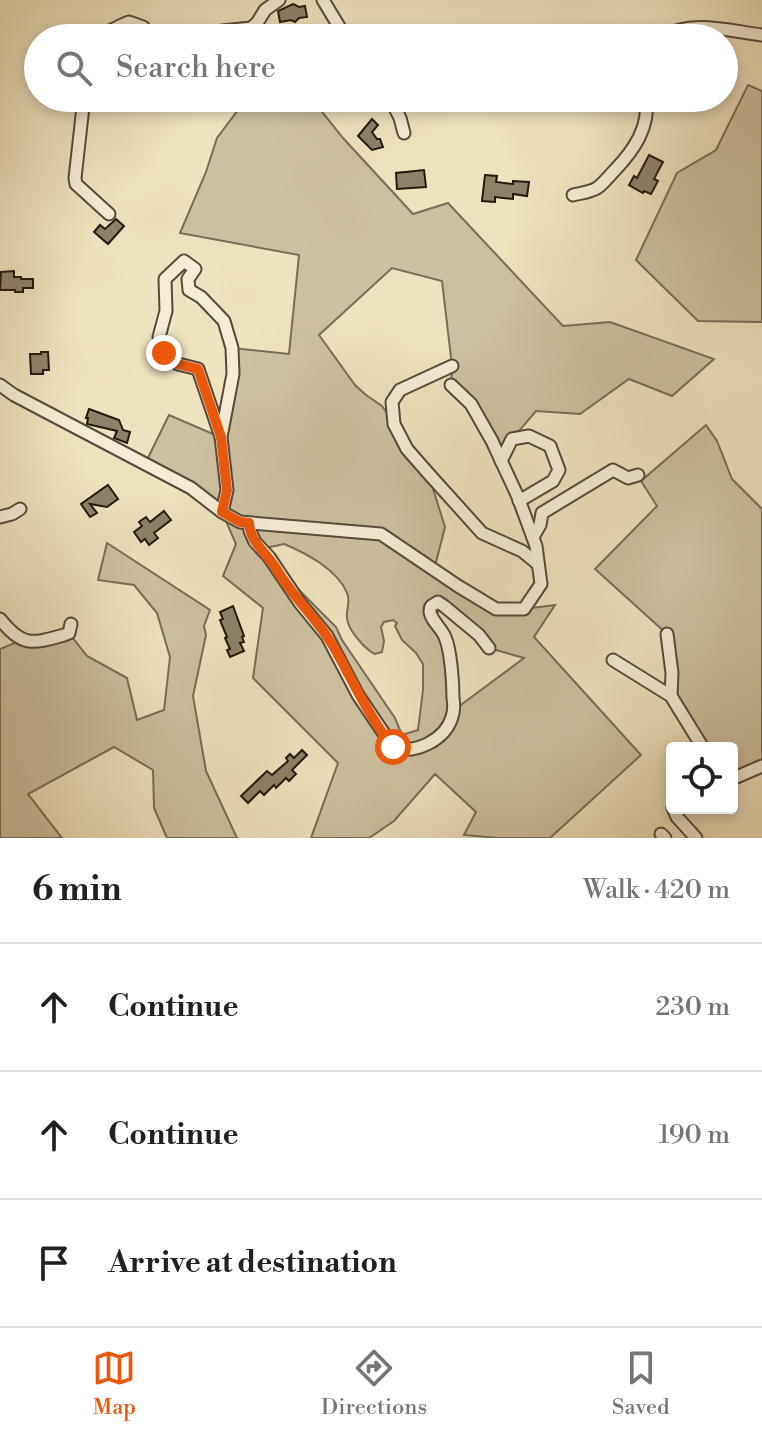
<!DOCTYPE html>
<html lang="en">
<head>
<meta charset="utf-8">
<style>
	body { margin:0; font-family:"Libre Bodoni",serif; background:#f2f2f2; color:#202124 }
	.controls { position:absolute; right:24px; bottom:24px; display:grid; overflow:hidden; border-radius:8px; box-shadow:0 4px 12px #0003 }
	.controls button { width:72px; height:72px; display:grid; place-items:center; padding:0; border:0; border-bottom:2px solid #e0e0e0; background:#fff; color:#202124; font:40px sans-serif }
	.stop { position:absolute; width:24px; height:24px; margin:-18px; border:6px solid #ea580c; border-radius:50%; background:#fff }
	.stop.end { background:#ea580c; border-color:#fff; box-shadow:0 2px 8px #0008 }
	.list { margin:0; padding:0; list-style:none }
	h2 { display:flex; justify-content:space-between; align-items:center; height:104px; margin:0; padding:0 32px; font-size:34px }
	h2 small { font-size:26px; font-weight:400; color:#757577 }
	.list li { display:grid; grid-template-columns:52px 1fr auto; gap:24px; align-items:center; box-sizing:border-box; height:128px; padding:0 32px; border-top:2px solid #e0e0e0 }
	.list b { display:block; font-size:30px; white-space:nowrap }
	.list em { font-size:26px; font-style:normal; color:#757577 }
	.icon { flex:none; width:44px; height:44px; fill:none; stroke:currentColor; stroke-width:2; stroke-linecap:round; stroke-linejoin:round }
	.map { position:relative; flex:none; width:762px; height:838px; overflow:hidden }
	.search { position:absolute; background:#fff; box-shadow:0 4px 12px #0003; left:24px; right:24px; top:24px; height:88px; display:flex; align-items:center; gap:20px; box-sizing:border-box; padding:0 28px; border-radius:44px; color:#757577; font-size:30px }
	.sheet { height:488px; background:#fff }
	nav { display:flex; justify-content:space-around; align-items:center; box-sizing:border-box; height:112px; border-top:2px solid #e0e0e0; background:#fff; font-size:22px; color:#757577 }
	nav a { display:grid; justify-items:center; gap:4px }
	nav .on { color:#ea580c }
	.map>svg:first-child { display:block }
	.green { fill:#cdc0a0; stroke:#796c58; stroke-width:2; fill-rule:evenodd }
	.building { fill:#8e816a; stroke:#25180f; stroke-width:2 }
	.lines { fill:none; stroke-linecap:round; stroke-linejoin:round }
	.minor-casing { stroke:#584a3b; stroke-width:15 }
	.minor { stroke:#f5ecd5; stroke-width:11 }
	.route { stroke:#ea580c; stroke-width:10 }
</style>
</head>
<body>
<div class="map">
<svg width="762" height="838" viewBox="0 0 762 838">
	<rect width="100%" height="100%" fill="#efe2be"/>
	<filter id="stains"><feTurbulence type="fractalNoise" baseFrequency=".0025" numOctaves="4"/><feColorMatrix values="0 0 0 0 .2 0 0 0 0 .09 0 0 0 0 .02 0 0 0 .5 -.17"/></filter>
	<radialGradient id="worn" r=".72"><stop offset=".6" stop-color="#630" stop-opacity="0"/><stop offset="1" stop-color="#630" stop-opacity=".3"/></radialGradient>
	<g class="green">
		<polygon points="748,85 762,91 762,322 698,321 636,260 677,173 716,150"/>
		<path d="M247 98H311L343 138 413 214 448 203 563 326 610 322 714 359 672 396 629 379 580 414 536 411 512 439 501 461 492 441 451 385 452 366 442 281 392 268 319 335 355 385 366 395 382 406 428 473 445 527 434 570 496 609H524L555 605 534 637 641 755 550 838H498L464 835 476 812 435 774 394 821 369 838H311L338 763 253 678 263 608 223 576 236 544 222 512 145 464 169 415 220 437 232 348 289 354 299 255 180 233 206 172 217 138ZM284 544C306 553 338 570 347 593 351 602 346 609 347 617 347 629 362 645 371 652L375 654 382 652 384 641 381 627 384 622 393 620 397 623 395 626 402 640 416 653 423 664V690L418 730 402 735 395 718 342 640 336 627 296 587 266 548ZM444 606 489 648 524 658 454 710 450 670 433 617Z"/>
		<polygon points="706,425 717,441 732,479 762,509 762,766 732,779 732,748 703,748 671,696 667,634 595,569 657,506 641,481"/>
		<polygon points="107,543 210,610 204,626 206,635 193,696 206,771 237,838 167,838 154,808 153,770 114,747 28,794 62,838 0,838 0,649 22,640 69,633 87,656 127,678 137,720 164,710 170,657 157,613 134,585 98,580"/>
	</g>
	<g class="building">
		<polygon points="293,4 299,7 305,6 307,17 299,18 295,22 291,20 280,22 278,11"/>
		<polygon points="372,119 378,125 372,132 377,139 380,139 383,147 372,150 358,136"/>
		<polygon points="649,155 663,162 654,179 658,181 651,194 644,191 643,193 629,185 634,176 637,178"/>
		<polygon points="424,170 426,187 397,189 396,173"/>
		<polygon points="485,175 497,176 496,182 513,184 513,181 529,182 527,196 513,194 513,199 495,197 495,202 482,201"/>
		<polygon points="116,219 124,226 108,244 94,232 100,225 105,229"/>
		<polygon points="14,271 14,277 21,277 21,279 33,279 33,288 23,288 23,292 15,292 15,290 0,290 1,272"/>
		<polygon points="41,352 48,352 49,370 43,370 43,374 31,374 30,354 41,354"/>
		<polygon points="89,409 119,420 123,430 130,432 127,443 114,438 117,431 87,424 88,418 86,418"/>
		<polygon points="108,485 118,499 107,507 90,504 97,513 90,517 81,504"/>
		<polygon points="164,511 171,520 154,533 158,538 149,545 145,539 141,542 134,532 142,526 139,522 146,517 150,522"/>
		<polygon points="233,606 244,636 242,637 244,642 240,643 244,651 230,657 227,650 230,649 225,638 227,637 220,620 223,619 220,612"/>
		<polygon points="302,750 307,755 292,770 296,774 289,781 286,778 276,788 274,785 264,795 260,791 248,803 241,796 267,771 272,775 288,761 286,758 290,754 294,758"/>
	</g>
	<g class="lines">
		<defs>
			<g id="minor">
				<polyline points="323,0 346,38"/>
				<path d="M89 38V36C105 36 115 27 129 22L143 27 152 38"/>
				<polyline points="213,38 222,31 251,28 257,23 265,10 279,0"/>
				<path d="M661 38C691 19 729 31 762 35"/>
				<polyline points="84,98 75,178 76,184 109,214"/>
				<polyline points="390,98 400,118 404,133"/>
				<path d="M573 195C581 193 591 192 597 188 604 183 609 176 615 170 634 150 650 127 646 98"/>
				<polyline points="452,366 400,390 392,402 394,424 407,449 428,473 482,533 522,551 538,564"/>
				<polyline points="0,385 14,395 191,488 222,512 240,522 381,534 458,586 496,609 524,609 541,584 536,546 518,497 492,441 471,404 451,385"/>
				<polyline points="221,437 198,369 178,364 164,353 159,337 166,311 165,279 184,261 195,269 188,279 189,290 201,297 224,321 232,348 233,374 221,437 227,490 222,512"/>
				<polyline points="501,461 512,439 529,436 550,446 559,470 553,481 519,501"/>
				<polyline points="0,517 12,514 20,509"/>
				<path d="M249 523 250 531 255 542 269 557 300 603 327 636 358 695 393 747C415 755 445 740 452 717 454 711 454 704 453 698 453 683 451 651 445 637 442 629 430 619 430 611 430 605 433 605 438 602L444 606 479 635 489 648"/>
				<polyline points="533,537 540,525 542,513 613,470 628,478 638,475"/>
				<path d="M0 619C22 647 32 644 64 635L69 633 71 624"/>
				<polyline points="667,634 672,673 671,696"/>
				<polyline points="613,660 671,696 703,748"/>
				<polyline points="732,779 762,766"/>
				<polyline points="673,808 677,817 696,838"/>
				<polyline points="661,834 665,838"/>
			</g>
		</defs>
		<use href="#minor" class="minor-casing"/>
		<use href="#minor" class="minor"/>
	</g>
	<g class="lines">
		<path class="route" d="M164 353 178 364 198 369 221 437 227 490 222 512 240 522 249 523C250 543 268 554 277 570 294 599 320 621 336 651 354 683 369 717 393 747"/>
	</g>
	<rect width="100%" height="100%" filter="url(#stains)"/>
	<rect width="100%" height="100%" fill="url(#worn)"/>
</svg>
<div class="controls">
<button><svg class="icon" aria-label="locate" viewBox="0 0 24 24"><circle cx="12" cy="12" r="6"/><path d="M12 2v4M12 18v4M2 12h4M18 12h4"/></svg></button>
</div>
<div class="stop" style="left:393px;top:747px"></div>
<div class="stop end" style="left:164px;top:353px"></div>
<div class="search"><svg class="icon" aria-label="search" viewBox="0 0 24 24"><circle cx="10" cy="10" r="6"/><path d="M15 15l6 6"/></svg>Search here</div>
</div>
<section class="sheet">
<h2>6 min<small>Walk · 420 m</small></h2>
<ul class="list">
<li><svg class="icon" aria-label="ahead" viewBox="0 0 24 24"><path d="M12 20V5M6 11l6-6 6 6"/></svg><div><b>Continue</b></div><em>230 m</em></li>
<li><svg class="icon" aria-label="ahead" viewBox="0 0 24 24"><path d="M12 20V5M6 11l6-6 6 6"/></svg><div><b>Continue</b></div><em>190 m</em></li>
<li><svg class="icon" aria-label="arrive" viewBox="0 0 24 24"><path d="M6 21V4h12l-3 4 3 4H6"/></svg><div><b>Arrive at destination</b></div></li>
</ul>
</section>
<nav>
<a class="on"><svg class="icon" aria-label="map" viewBox="0 0 24 24"><path d="M3 6l6-2 6 2 6-2v14l-6 2-6-2-6 2zM9 4v14M15 6v14"/></svg>Map</a>
<a><svg class="icon" aria-label="directions" viewBox="0 0 24 24"><path d="M12 3l9 9-9 9-9-9zM9 14v-3h6M13 9l2 2-2 2"/></svg>Directions</a>
<a><svg class="icon" aria-label="saved" viewBox="0 0 24 24"><path d="M7 4h10v16l-5-4-5 4z"/></svg>Saved</a>
</nav>
</body>
</html>
